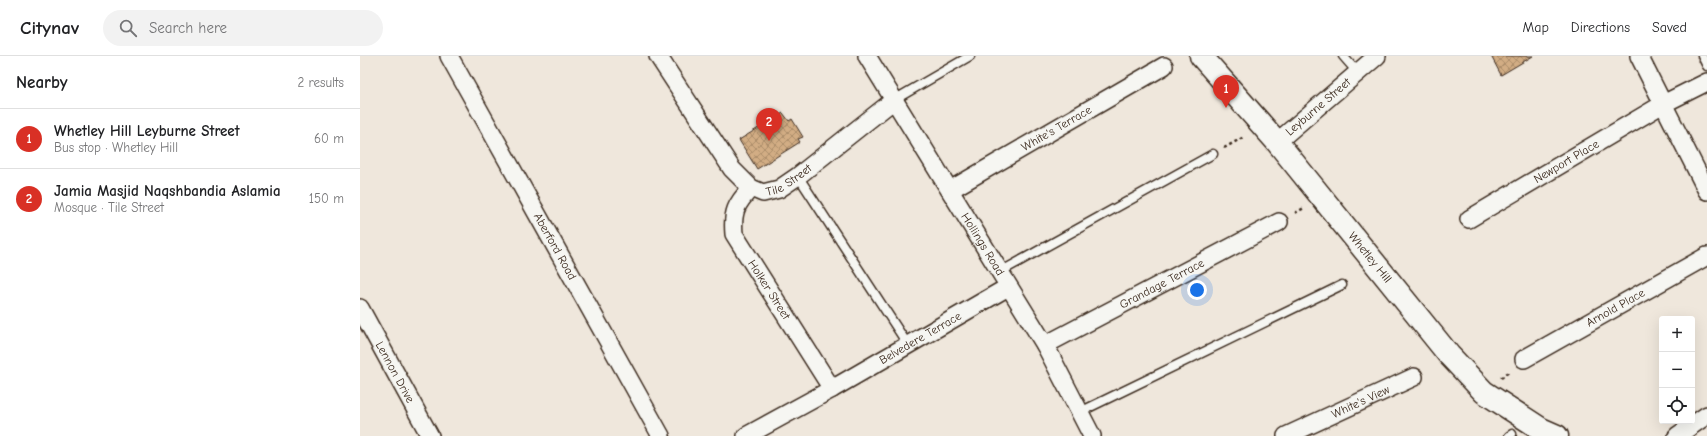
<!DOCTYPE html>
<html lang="en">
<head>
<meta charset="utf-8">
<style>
	body { margin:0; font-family:"Comic Neue",sans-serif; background:#f2f2f2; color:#202124 }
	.controls { position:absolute; right:12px; bottom:12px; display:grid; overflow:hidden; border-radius:4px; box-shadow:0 4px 16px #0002 }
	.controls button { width:36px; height:36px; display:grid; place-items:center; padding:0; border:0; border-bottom:1px solid #e0e0e0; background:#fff; color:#202124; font:20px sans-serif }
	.you { position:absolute; left:837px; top:234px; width:14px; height:14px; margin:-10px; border:3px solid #fff; border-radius:50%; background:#1a73e8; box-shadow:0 0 0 6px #1a73e833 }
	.badge { display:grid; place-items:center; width:26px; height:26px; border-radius:50%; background:#d93025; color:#fff; font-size:13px; font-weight:700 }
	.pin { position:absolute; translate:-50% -33px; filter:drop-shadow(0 1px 2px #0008) }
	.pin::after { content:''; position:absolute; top:21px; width:14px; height:12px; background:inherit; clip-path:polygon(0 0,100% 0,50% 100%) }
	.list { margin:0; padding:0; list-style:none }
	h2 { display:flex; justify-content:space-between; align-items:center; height:52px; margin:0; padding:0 16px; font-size:17px }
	h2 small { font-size:13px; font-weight:400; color:#757577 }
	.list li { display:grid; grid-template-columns:26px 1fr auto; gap:12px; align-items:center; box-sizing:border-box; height:60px; padding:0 16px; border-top:1px solid #e0e0e0 }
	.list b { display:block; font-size:15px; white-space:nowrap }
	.list p { margin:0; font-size:13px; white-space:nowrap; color:#757577 }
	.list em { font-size:13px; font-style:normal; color:#757577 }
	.icon { flex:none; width:22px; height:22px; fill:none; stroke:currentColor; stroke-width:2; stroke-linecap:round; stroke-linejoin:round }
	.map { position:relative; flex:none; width:1347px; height:380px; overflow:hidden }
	header { display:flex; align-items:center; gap:24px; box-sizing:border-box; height:56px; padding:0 20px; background:#fff; border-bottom:1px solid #e0e0e0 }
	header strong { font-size:19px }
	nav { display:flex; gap:22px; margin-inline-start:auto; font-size:14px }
	.search { width:280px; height:36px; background:#f2f2f2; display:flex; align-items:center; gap:10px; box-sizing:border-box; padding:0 14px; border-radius:22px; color:#757577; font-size:15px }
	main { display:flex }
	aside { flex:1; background:#fff }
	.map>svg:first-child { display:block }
	.building { fill:url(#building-cross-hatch); stroke:#3b2a1e }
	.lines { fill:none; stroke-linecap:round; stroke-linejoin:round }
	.service-casing { stroke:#3b2a1e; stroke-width:11 }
	.minor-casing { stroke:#3b2a1e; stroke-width:20 }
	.secondary-casing { stroke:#3b2a1e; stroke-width:25 }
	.path { stroke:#3b2a1e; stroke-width:2.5; stroke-dasharray:3 3; stroke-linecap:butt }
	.service { stroke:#f6f6f2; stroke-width:8 }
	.minor { stroke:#f6f6f2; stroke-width:17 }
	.secondary { stroke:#f6f6f2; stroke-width:22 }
	.labels { text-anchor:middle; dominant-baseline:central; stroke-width:3.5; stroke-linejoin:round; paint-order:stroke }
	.street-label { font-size:12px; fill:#3b2a1e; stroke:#f6f6f2 }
</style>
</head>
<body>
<header>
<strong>Citynav</strong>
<div class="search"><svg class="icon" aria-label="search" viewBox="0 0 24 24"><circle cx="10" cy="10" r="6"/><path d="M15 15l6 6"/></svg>Search here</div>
<nav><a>Map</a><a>Directions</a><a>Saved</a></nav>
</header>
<main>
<aside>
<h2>Nearby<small>2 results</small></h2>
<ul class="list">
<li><span class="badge">1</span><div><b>Whetley Hill Leyburne Street</b><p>Bus stop · Whetley Hill</p></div><em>60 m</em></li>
<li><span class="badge">2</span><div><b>Jamia Masjid Naqshbandia Aslamia</b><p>Mosque · Tile Street</p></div><em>150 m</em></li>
</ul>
</aside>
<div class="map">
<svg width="1347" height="380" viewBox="0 0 1347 380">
	<defs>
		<pattern id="building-cross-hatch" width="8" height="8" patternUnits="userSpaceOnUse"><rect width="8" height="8" fill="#d2ad84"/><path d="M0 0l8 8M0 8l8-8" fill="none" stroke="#ac8d6b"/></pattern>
	</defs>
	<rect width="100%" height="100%" fill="#efe7dc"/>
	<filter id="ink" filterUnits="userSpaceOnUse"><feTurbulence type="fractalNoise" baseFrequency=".025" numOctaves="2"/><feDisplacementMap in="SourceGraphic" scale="8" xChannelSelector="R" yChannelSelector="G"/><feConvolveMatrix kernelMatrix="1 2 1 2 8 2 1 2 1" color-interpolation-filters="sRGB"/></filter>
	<g filter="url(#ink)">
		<g class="building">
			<polygon points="1131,0 1173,0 1141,19"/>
			<polygon points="423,57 429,65 432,63 443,81 438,83 440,86 397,113 379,84"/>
		</g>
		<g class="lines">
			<defs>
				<g id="service">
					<polyline points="983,0 997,16"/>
					<polyline points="1342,0 1347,10"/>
					<polyline points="534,44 610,0"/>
					<polyline points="438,120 548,289"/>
					<polyline points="640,216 853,98"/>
					<polyline points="720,356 982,229"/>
					<polyline points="1149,380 1152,378"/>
				</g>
				<g id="minor">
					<path id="s1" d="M89 0 301 380"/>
					<path id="s2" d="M298 0 372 113 391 132 403 137 419 133 438 120 534 44"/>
					<path id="s3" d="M507 0 685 289 732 380"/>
					<polyline points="1279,0 1347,135"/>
					<path id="s4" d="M917 86 1017 0"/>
					<path id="s5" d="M391 132C376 148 372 156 374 178L472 333"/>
					<path id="s6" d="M590 134 804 10"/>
					<path id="s7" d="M1109 163 1303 48 1347 26"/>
					<path id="s8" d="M0 252 70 380"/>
					<path id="s9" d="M685 289 919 166"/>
					<path id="s10" d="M1164 303 1347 200"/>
					<path id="s11" d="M386 380 472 333 648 231"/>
					<path id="s12" d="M926 380 1054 321"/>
					<polyline points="1317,380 1347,359"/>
				</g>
				<g id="secondary">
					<path id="s13" d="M841 0 917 86 1089 299 1124 336 1181 373 1197 380"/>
				</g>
			</defs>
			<use href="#service" class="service-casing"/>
			<use href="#minor" class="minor-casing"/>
			<use href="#secondary" class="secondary-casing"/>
			<g class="path">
				<polyline points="864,92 884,81"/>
				<polyline points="935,157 944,152"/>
				<polyline points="1141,322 1150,315"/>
			</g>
			<use href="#service" class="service"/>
			<use href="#minor" class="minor"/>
			<use href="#secondary" class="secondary"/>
		</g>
	</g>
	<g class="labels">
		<g class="street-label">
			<text stroke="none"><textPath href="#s4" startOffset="54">Leyburne Street</textPath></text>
			<text stroke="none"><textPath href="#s6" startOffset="123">White's Terrace</textPath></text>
			<text stroke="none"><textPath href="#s7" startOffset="113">Newport Place</textPath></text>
			<text stroke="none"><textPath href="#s2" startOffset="204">Tile Street</textPath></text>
			<text stroke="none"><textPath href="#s3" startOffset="221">Hollings Road</textPath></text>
			<text stroke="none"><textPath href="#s1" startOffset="218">Aberford Road</textPath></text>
			<text stroke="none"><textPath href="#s13" startOffset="263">Whetley Hill</textPath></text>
			<text stroke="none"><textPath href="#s9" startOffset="132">Grandage Terrace</textPath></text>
			<text stroke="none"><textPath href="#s5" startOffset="117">Holker Street</textPath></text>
			<text stroke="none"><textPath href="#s10" startOffset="105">Arnold Place</textPath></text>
			<text stroke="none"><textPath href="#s11" startOffset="200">Belvedere Terrace</textPath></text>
			<text stroke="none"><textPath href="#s8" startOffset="73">Lennon Drive</textPath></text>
			<text stroke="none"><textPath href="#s12" startOffset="82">White's View</textPath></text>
		</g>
	</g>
</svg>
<div class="controls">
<button>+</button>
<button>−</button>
<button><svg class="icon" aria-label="locate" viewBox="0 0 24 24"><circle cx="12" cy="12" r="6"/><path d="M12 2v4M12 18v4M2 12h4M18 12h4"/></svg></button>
</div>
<div class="you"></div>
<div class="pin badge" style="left:866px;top:52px">1</div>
<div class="pin badge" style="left:409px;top:85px">2</div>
</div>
</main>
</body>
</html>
